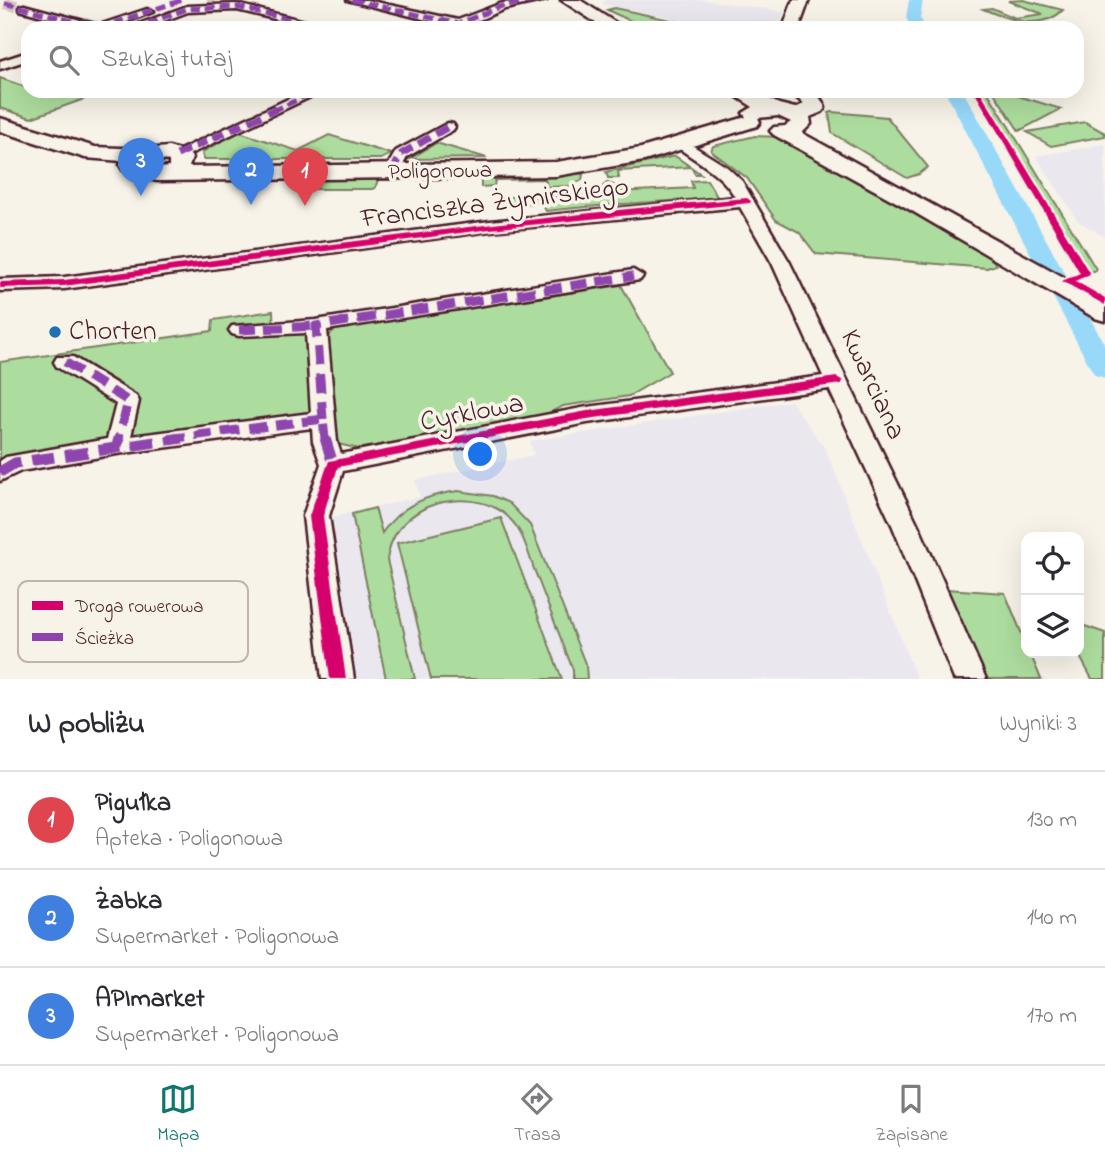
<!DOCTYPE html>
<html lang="pl">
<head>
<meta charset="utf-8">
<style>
	body { margin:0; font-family:"Indie Flower",sans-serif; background:#f7f7f7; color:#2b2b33 }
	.controls { position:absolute; right:21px; bottom:21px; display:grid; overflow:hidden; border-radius:14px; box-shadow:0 7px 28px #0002 }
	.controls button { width:63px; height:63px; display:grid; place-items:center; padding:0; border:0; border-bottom:2px solid #e1e1e2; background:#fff; color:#2b2b33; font:35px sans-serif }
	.you { position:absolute; left:481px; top:455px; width:24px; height:24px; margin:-18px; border:5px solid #fff; border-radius:50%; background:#1a73e8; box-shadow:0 0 0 10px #1a73e833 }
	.badge { display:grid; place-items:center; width:46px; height:46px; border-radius:50%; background:#0f766e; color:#fff; font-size:23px; font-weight:700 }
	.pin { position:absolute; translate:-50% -58px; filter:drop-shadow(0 2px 4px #0008) }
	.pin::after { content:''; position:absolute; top:37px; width:24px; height:21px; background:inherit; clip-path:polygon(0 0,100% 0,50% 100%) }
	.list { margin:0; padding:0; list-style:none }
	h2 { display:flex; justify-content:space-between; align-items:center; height:91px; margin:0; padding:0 28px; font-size:30px }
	h2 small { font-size:23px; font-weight:400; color:#7c7c81 }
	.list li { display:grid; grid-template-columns:46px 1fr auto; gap:21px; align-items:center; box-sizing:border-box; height:98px; padding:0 28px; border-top:2px solid #e1e1e2 }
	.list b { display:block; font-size:26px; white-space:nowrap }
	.list p { margin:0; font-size:23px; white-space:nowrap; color:#7c7c81 }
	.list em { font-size:23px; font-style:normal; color:#7c7c81 }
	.icon { flex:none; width:38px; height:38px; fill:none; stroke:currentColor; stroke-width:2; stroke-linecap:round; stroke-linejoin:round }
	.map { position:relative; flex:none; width:1105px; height:679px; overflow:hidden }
	.search { position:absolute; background:#fff; box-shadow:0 7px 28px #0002; left:21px; right:21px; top:21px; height:77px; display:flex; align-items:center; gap:18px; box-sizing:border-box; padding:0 24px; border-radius:21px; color:#7c7c81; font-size:26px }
	.sheet { height:385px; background:#fff }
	nav { display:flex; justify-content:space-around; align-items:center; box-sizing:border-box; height:98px; border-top:2px solid #e1e1e2; background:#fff; font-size:19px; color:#7c7c81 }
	nav a { display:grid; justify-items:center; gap:4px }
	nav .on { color:#0f766e }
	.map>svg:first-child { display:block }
	.built { fill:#ebe7ef }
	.green { fill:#addd9e; stroke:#7c7e64; stroke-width:2 }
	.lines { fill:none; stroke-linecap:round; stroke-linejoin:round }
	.canal { fill:#98d9fa; fill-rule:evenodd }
	.street-tunnel { stroke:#d4c9c2; stroke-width:12; stroke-dasharray:12 6; stroke-linecap:butt }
	.street-casing { stroke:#4a1f2b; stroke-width:5 }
	.secondary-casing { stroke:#4a1f2b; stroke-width:5 }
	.street { fill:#f7f3e8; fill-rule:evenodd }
	.secondary { fill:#f7f3e8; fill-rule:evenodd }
	.quiet-far3 { stroke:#8e44ad; stroke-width:5; stroke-dasharray:10 5; stroke-linecap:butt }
	.quiet-far2 { stroke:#8e44ad; stroke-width:7; stroke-dasharray:13 7; stroke-linecap:butt }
	.quiet-far1 { stroke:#8e44ad; stroke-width:9; stroke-dasharray:18 9; stroke-linecap:butt }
	.quiet { stroke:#8e44ad; stroke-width:11; stroke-dasharray:23 11; stroke-linecap:butt }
	.cycleway-casing { stroke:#f7f3e8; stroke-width:5 }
	.cycleway { fill:#d6006c; fill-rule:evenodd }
	.poi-dot { fill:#1f6fb2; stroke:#f7f3e8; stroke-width:2.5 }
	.labels { text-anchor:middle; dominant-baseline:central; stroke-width:7; stroke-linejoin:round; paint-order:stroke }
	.far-street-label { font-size:23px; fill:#4a1f2b; stroke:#f7f3e8 }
	.street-label { font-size:28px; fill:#4a1f2b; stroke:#f7f3e8 }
	.poi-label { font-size:28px; fill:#4a1f2b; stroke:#f7f3e8; text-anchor:start }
	.key { fill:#f7f3e8; stroke:#c3b3af; stroke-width:2 }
	.key-label { font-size:19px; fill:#4a1f2b }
</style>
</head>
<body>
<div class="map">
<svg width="1105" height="679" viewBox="0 0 1105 679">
	<rect width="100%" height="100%" fill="#f7f3e8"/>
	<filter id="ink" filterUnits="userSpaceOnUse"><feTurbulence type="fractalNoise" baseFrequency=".0143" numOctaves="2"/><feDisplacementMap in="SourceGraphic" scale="14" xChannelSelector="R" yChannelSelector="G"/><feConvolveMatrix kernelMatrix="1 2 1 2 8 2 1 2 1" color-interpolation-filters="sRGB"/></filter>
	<g filter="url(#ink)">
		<g class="built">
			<polygon points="606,0 704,0 785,12 778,28 721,28 602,4"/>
			<polygon points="1105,144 1105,237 1078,221 1036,156"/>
			<polygon points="791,401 826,450 917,679 357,679 332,517 420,497 415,480 534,455 530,441"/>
		</g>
		<g class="green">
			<path d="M1023 0 1063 10C1041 32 1007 19 983 9L992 8 1015 18 1043 14 1008 1Z"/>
			<polygon points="614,8 708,28 646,28 607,10"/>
			<polygon points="0,78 28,88 28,91 107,91 31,118 0,108"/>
			<polygon points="980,91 987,91 1096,269 1094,271 1088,271"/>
			<polygon points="993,91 1002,91 1061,109 1019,131"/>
			<polygon points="832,112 887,117 928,167 919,174 907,178 832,133 829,113"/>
			<polygon points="1085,122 1105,133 1105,136 1051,146 1027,132"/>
			<polygon points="239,132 298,151 329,135 391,154 381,159 204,159 202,152"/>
			<polygon points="755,136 780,137 880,192 992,259 996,265 987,268 816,254 799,232 776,220 747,178 711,151 713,146"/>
			<polygon points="436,143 487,158 410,159"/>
			<polygon points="675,156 701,174 695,174 691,167 618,171 619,178 608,178 606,172"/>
			<polygon points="573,172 583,174 582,180 570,186 547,187 545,179 495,180 494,186 481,187 481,179 378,180 375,188 372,189 313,189 305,183 308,180 317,178"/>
			<path d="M707 180 718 198C660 202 604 204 546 211L541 202 503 206 500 198C529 193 585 206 607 183L614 185 617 192 693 188 691 181Z"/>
			<path d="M621 285 670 372 629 396 563 406 547 414 359 449 338 444 334 438C332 416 317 343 334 330 346 319 387 318 404 315L409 318Z"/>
			<polygon points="273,311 274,333 313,327 322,416 0,469 0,362 212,331 213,320"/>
			<path d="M458 491 493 496 509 503 530 525 586 666 587 679H573V670C560 636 547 603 534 569 528 553 524 534 512 521 491 497 454 496 427 507 404 518 390 535 387 560L415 679H386L352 514 375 508 382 533C400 506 426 495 458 491Z"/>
			<polygon points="501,518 562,679 431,679 397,543"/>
			<polygon points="946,589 1005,593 1026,644 1026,653 1030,653 1041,679 986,679"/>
			<polygon points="1079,624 1105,633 1105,679 1092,679 1078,653"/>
		</g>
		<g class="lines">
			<g class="canal">
				<polygon points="909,0 923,0 920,18 926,28 912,28 906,18"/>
				<polygon points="945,91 963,91 1105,345 1105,378 1095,375 1091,369"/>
			</g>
			<g class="street-tunnel">
				<polyline points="207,0 214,2"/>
				<polyline points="5,3 24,8"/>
			</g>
			<defs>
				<g id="street">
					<polygon points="347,0 367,0 458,20 502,3 547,0 505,9 460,28 444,28 447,25"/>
					<polygon points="237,4 333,28 312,28 237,10 188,12 145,28 128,28 187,6"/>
					<polygon points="24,5 99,25 147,9 153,12 111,28 85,28 20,10 20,6"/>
					<polygon points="28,52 28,60 0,69 0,61"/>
					<polygon points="305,91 323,91 182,158 172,158 169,155"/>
					<polygon points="448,123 453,124 455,127 453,130 407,157 398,175 386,175 384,172 396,151"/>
					<path d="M682 139 727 167 742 181 790 263 919 527 986 679H954L893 527 829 389 587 423 343 471 329 516 354 679H322L303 516 321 464 313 442 312 428 117 454 21 471 0 481V461L6 457 107 439 116 404 57 367 54 362 57 357H73L136 396 139 401 131 436 311 413 306 333 239 336 232 334 229 330 232 326 316 320 633 270 643 276 640 280 327 330 337 442 341 454 587 407 823 376 772 263 740 207 490 231 64 289 0 291V279L64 277 490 221 735 197C722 174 698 162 677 147L674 144Z"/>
				</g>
				<g id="secondary">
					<polygon points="561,0 580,0 624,28 604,28"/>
					<polygon points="793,0 809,0 799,28 783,28"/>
					<path d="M728 91H753L779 104 795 108 804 104 789 91C806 91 819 89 825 108L822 112 810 117 811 124 802 133 1105 300V321L1095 318 907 208 774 135 770 131 774 127 785 126 791 122 778 116 758 118 760 122 757 126 644 161 556 176 157 181 149 179 146 174 149 169 169 167V161C151 158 140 174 123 170L120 165 122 161 85 158 0 131V118L95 147 145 149 169 147 189 153 192 158 189 167 556 162 641 148 746 117 743 113 753 107Z"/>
				</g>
			</defs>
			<use href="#street" class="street-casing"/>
			<use href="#secondary" class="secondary-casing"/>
			<use href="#street" class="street"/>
			<use href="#secondary" class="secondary"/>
			<g class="quiet-far3">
				<polyline points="352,0 459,24"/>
				<polyline points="5,3 98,28"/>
				<polyline points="453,26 502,6 542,0"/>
				<polyline points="100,28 182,0"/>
				<polyline points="134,28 187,9 237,7 327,28"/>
				<polyline points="273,111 316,91"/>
			</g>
			<g class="quiet-far2">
				<polyline points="177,155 276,109"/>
				<polyline points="392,172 401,154 448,127"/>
			</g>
			<g class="quiet-far1">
				<polyline points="239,330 316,326"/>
				<polyline points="65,362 128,401 119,439"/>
				<polyline points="323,419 316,326 633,276"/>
				<polyline points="168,439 323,419 325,439"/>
			</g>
			<g class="quiet">
				<polyline points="325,438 333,464"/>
				<polyline points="117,446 119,438"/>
				<polyline points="0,472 15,463 182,438"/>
			</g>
			<defs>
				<g id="cycleway">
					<polygon points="974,91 980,91 1090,274 1075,281 1105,298 1105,305 1062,281 1080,273"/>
					<path d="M747 198 751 201 750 203 490 229 64 286 0 288V282L64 280C291 250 518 217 747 198Z"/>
					<polygon points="837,377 843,381 841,384 587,419 338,467 323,516 346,679 330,679 309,516 329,461 587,411"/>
				</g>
			</defs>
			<use href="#cycleway" class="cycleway-casing"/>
			<use href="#cycleway" class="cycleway"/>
		</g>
	</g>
	<circle class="poi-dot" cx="55" cy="332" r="7"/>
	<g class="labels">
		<g class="far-street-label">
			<text transform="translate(440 172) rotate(-1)">Poligonowa</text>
		</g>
		<g class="street-label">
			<text transform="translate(495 204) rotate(-7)">Franciszka Żymirskiego</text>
			<text transform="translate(872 385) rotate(65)">Kwarciana</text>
			<text transform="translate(472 414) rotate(-11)">Cyrklowa</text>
		</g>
		<g class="poi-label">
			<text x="69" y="332">Chorten</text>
		</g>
	</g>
	<rect x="18" y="581" width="230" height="81" rx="10" class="key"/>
	<rect x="32" y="601" width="31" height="9" fill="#d6006c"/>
	<rect x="32" y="633" width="31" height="8" fill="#8e44ad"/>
	<g class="key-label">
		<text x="75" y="612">Droga rowerowa</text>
		<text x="75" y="644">Ścieżka</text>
	</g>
</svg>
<div class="controls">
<button><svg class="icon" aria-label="locate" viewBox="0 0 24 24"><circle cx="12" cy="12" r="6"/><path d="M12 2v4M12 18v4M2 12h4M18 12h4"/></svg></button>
<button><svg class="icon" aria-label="layers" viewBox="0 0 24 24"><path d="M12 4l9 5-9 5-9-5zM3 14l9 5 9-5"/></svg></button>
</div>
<div class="you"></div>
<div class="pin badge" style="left:305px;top:206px;background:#e0444e">1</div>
<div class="pin badge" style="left:251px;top:205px;background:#3f7fe0">2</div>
<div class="pin badge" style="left:141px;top:196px;background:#3f7fe0">3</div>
<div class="search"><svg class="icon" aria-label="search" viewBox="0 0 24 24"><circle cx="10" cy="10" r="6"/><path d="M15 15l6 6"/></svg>Szukaj tutaj</div>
</div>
<section class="sheet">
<h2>W pobliżu<small>Wyniki: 3</small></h2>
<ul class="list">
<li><span class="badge" style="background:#e0444e">1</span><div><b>Pigułka</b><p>Apteka · Poligonowa</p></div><em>130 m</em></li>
<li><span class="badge" style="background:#3f7fe0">2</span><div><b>Żabka</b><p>Supermarket · Poligonowa</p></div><em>140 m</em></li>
<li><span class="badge" style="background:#3f7fe0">3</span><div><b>APImarket</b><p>Supermarket · Poligonowa</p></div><em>170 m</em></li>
</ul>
</section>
<nav>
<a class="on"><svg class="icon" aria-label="map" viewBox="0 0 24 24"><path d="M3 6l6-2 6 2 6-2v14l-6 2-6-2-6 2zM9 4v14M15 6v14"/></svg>Mapa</a>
<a><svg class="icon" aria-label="directions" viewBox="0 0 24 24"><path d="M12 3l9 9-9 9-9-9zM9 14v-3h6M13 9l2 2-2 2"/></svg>Trasa</a>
<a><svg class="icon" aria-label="saved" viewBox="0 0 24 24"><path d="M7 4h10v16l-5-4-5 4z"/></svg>Zapisane</a>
</nav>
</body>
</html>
